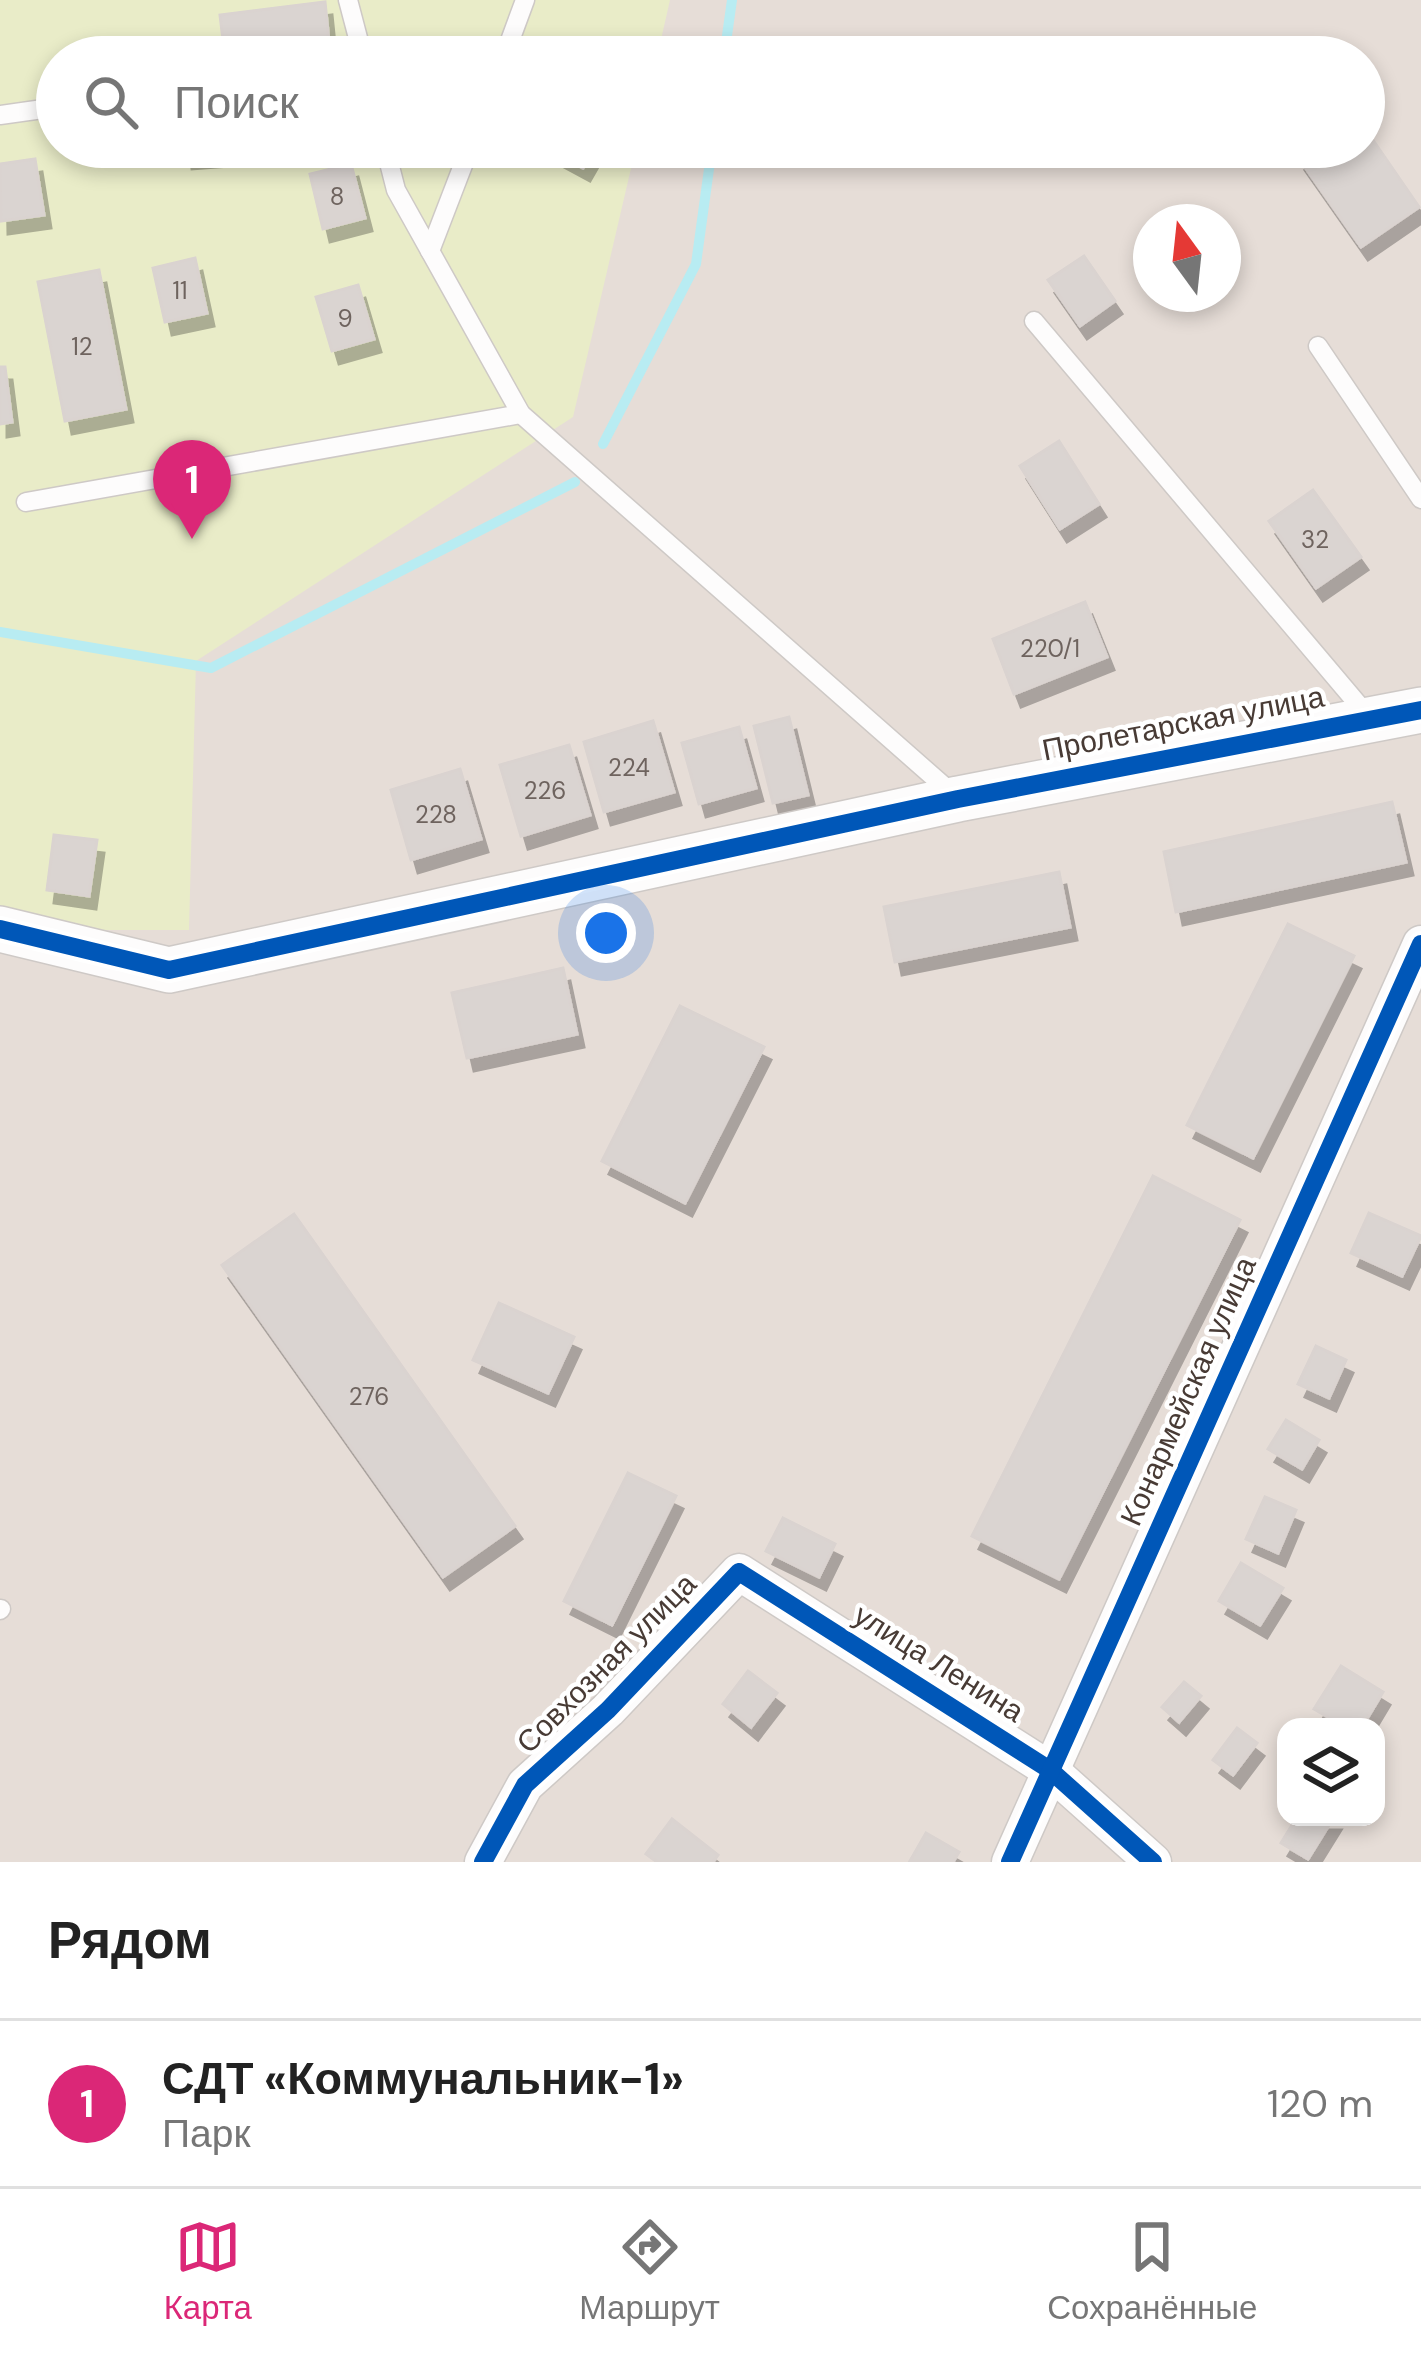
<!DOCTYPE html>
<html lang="ru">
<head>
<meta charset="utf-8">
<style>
	body { margin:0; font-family:"DM Sans",sans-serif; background:#f2f2f2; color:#222 }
	.controls { position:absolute; right:36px; bottom:36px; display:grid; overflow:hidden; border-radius:24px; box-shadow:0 6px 18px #0003 }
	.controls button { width:108px; height:108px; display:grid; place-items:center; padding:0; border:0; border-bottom:3px solid #e0e0e0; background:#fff; color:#222; font:60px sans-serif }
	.compass { position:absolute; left:1133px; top:204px; width:108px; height:108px; border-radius:50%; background:#fff; box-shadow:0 6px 18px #0003; rotate:345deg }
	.you { position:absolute; left:606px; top:933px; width:42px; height:42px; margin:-30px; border:9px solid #fff; border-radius:50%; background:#1a73e8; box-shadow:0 0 0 18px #1a73e833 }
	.badge { display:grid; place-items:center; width:78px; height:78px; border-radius:50%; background:#db2777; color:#fff; font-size:39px; font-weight:700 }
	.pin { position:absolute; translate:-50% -99px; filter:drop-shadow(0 3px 6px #0008) }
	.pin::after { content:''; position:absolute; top:63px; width:42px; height:36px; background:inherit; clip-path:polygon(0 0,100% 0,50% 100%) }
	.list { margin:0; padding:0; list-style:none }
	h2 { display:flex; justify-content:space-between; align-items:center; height:156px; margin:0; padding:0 48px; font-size:51px }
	h2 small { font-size:39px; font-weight:400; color:#767676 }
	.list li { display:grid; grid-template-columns:78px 1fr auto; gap:36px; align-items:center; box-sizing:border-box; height:168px; padding:0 48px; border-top:3px solid #e0e0e0 }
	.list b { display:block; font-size:45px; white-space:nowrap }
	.list p { margin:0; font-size:39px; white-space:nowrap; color:#767676 }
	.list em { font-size:39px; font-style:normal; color:#767676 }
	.icon { flex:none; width:66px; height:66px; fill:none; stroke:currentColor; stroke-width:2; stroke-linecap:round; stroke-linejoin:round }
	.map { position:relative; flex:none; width:1421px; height:1862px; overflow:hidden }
	.search { position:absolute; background:#fff; box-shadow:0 6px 18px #0003; left:36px; right:36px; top:36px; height:132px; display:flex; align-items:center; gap:30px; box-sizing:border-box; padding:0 42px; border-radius:66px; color:#767676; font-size:45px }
	.sheet { height:324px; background:#fff }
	nav { display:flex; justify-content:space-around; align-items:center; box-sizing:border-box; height:168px; border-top:3px solid #e0e0e0; background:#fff; font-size:33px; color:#767676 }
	nav a { display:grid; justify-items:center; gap:6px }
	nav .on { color:#db2777 }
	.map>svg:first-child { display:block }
	.residential { fill:#e6ddd7; fill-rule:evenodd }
	.green { fill:#e9ecc8 }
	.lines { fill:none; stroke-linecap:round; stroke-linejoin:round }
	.stream { stroke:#b8ecf2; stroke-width:10 }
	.building { fill:#dad4d1; stroke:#dad3d0; stroke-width:3; filter:url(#shadow) }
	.service-casing { stroke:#cec9c6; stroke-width:21 }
	.minor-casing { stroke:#cec9c6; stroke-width:39 }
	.tertiary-casing { stroke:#cec9c6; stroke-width:48 }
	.service { stroke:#fdfcfc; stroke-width:18 }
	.minor { stroke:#fdfcfc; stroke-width:36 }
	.tertiary { stroke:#fdfcfc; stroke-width:45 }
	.cycleway-casing { stroke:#fff; stroke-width:26 }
	.cycleway { stroke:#0057b8; stroke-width:18 }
	.labels { text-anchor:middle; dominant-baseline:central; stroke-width:9; stroke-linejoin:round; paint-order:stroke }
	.number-label { font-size:24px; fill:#6e635e }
	.street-label { font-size:30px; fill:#483b35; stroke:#fff }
</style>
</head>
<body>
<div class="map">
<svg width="1421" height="1862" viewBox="0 0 1421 1862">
	<defs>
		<filter id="shadow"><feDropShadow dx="7" dy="13" stdDeviation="0" flood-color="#0004"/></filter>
	</defs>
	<rect width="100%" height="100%" fill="#f2edea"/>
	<path class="residential" d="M0 0H1421V1862H0ZM57 57H1364V147H57ZM1151 222H1223V294H1151ZM1286 1727H1376V1817H1286Z"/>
	<polygon class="green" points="0,0 670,0 657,57 57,57 57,147 636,147 573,417 196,661 189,930 51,930 0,914"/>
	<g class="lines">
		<g class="stream">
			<polyline points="724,57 732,0"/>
			<polyline points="603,444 696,264 712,147"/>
			<polyline points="0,632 211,668 575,482"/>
		</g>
	</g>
	<g class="building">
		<polygon points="325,2 330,51 225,57 220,15"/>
		<polygon points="1364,127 1419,207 1361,247 1298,157 1312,147 1364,147"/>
		<polygon points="184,147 288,147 288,148 185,156"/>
		<polygon points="544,147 595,147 583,168"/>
		<polygon points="35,159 44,215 1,221 0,164"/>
		<polygon points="351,164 365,218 323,229 310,174"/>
		<polygon points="1084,256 1115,301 1080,326 1048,280"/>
		<polygon points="195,258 207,313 165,322 153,268"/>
		<polygon points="99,270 126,409 65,421 38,282"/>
		<polygon points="358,285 374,339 332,351 316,297"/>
		<polygon points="0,367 5,367 12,422 0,424"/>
		<polygon points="1059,441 1099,504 1060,529 1020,466"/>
		<polygon points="1313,490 1361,557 1316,588 1269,521"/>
		<polygon points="1085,602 1107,657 1014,694 993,639"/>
		<polygon points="789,717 808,795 773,803 754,726"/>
		<polygon points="653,721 674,792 604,812 584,742"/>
		<polygon points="739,727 756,788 699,804 682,743"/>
		<polygon points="569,745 590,815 521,836 500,765"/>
		<polygon points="460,769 481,839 411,860 391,790"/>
		<polygon points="1392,802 1406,862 1176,912 1164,852"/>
		<polygon points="54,835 97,840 89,896 47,890"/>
		<polygon points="1059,872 1070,927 895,962 884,907"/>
		<polygon points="1288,924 1354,956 1253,1158 1187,1125"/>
		<polygon points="563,968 577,1034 467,1058 452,993"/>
		<polygon points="680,1006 764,1047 685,1203 602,1161"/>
		<polygon points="1153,1176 1240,1220 1059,1579 972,1536"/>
		<polygon points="1369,1213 1421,1236 1402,1276 1351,1253"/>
		<polygon points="294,1214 515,1526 443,1577 222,1265"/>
		<polygon points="499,1303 574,1337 548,1393 473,1360"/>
		<polygon points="1316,1346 1346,1360 1329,1398 1298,1384"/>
		<polygon points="1286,1420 1319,1440 1302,1469 1268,1449"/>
		<polygon points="628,1473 676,1496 612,1625 564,1601"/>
		<polygon points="1265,1497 1296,1510 1278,1553 1246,1539"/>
		<polygon points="783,1518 835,1544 819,1577 766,1551"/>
		<polygon points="1241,1563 1283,1588 1260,1625 1219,1601"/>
		<polygon points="1341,1666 1383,1692 1362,1727 1345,1727 1314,1709"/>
		<polygon points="748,1671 777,1693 751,1727 723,1704"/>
		<polygon points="1184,1682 1201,1696 1179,1722 1162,1707"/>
		<polygon points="1237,1728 1257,1743 1233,1775 1213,1760"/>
		<polygon points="1297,1817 1334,1817 1308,1859 1281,1843"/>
		<polygon points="672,1819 718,1855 713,1862 657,1862 646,1854"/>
		<polygon points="926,1833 959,1852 953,1862 910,1861"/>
	</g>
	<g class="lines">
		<defs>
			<g id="service">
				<polyline points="348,0 363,57"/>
				<polyline points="504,57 525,0"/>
				<polyline points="0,115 57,107"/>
				<polyline points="385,147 396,190 521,414 954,795"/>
				<polyline points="430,251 470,147"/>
				<polyline points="1034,321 1368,716"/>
				<polyline points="1318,346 1421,499"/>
				<polyline points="26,502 521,414"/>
				<polyline points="0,1610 1,1609"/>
			</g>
			<g id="minor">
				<polyline points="483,1862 525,1785 608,1710 739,1572 1050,1770 1153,1862"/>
				<polyline points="1010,1862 1421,944"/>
			</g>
			<polyline id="tertiary" points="0,929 169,970 958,799 1421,710"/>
		</defs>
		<use href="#service" class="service-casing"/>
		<use href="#minor" class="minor-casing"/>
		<use href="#tertiary" class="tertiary-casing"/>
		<use href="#service" class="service"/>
		<use href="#minor" class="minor"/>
		<use href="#tertiary" class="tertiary"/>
		<defs>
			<g id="cycleway">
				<polyline points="0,929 169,970 958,799 1421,710"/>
				<polyline points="483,1862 525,1785 608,1710 739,1572 1050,1770 1153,1862"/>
				<polyline points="1010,1862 1421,944"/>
			</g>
		</defs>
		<use href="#cycleway" class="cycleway-casing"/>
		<use href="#cycleway" class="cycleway"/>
	</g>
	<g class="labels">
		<g class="number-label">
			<text x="337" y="196">8</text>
			<text x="180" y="290">11</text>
			<text x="345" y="318">9</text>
			<text x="82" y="346">12</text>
			<text x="1315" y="539">32</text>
			<text x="1050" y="648">220/1</text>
			<text x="629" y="767">224</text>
			<text x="545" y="790">226</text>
			<text x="436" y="814">228</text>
			<text x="369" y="1396">276</text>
		</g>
		<g class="street-label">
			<text transform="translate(1183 723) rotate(-11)">Пролетарская улица</text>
			<text transform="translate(1188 1391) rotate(-66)">Конармейская улица</text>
			<text transform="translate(606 1663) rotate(-45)">Совхозная улица</text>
			<text transform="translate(939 1663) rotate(32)">улица Ленина</text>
		</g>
	</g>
</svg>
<div class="controls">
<button><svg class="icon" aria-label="layers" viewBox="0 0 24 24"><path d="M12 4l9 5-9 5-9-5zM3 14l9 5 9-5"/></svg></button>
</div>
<svg class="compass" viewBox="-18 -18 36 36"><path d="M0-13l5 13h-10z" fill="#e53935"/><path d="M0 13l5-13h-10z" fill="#767676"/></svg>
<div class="you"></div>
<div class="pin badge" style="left:192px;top:539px">1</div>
<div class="search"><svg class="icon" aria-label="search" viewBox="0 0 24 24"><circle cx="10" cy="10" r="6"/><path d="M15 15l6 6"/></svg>Поиск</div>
</div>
<section class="sheet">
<h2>Рядом<small></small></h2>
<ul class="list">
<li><span class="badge">1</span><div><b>СДТ «Коммунальник-1»</b><p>Парк</p></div><em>120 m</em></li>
</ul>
</section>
<nav>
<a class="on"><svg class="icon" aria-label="map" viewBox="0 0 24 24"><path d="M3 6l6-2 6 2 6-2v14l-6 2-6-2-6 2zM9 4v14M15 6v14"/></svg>Карта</a>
<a><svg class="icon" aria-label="directions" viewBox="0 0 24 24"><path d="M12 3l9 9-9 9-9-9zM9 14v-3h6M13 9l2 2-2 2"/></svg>Маршрут</a>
<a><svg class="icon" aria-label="saved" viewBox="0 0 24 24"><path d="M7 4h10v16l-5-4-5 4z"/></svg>Сохранённые</a>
</nav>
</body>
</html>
